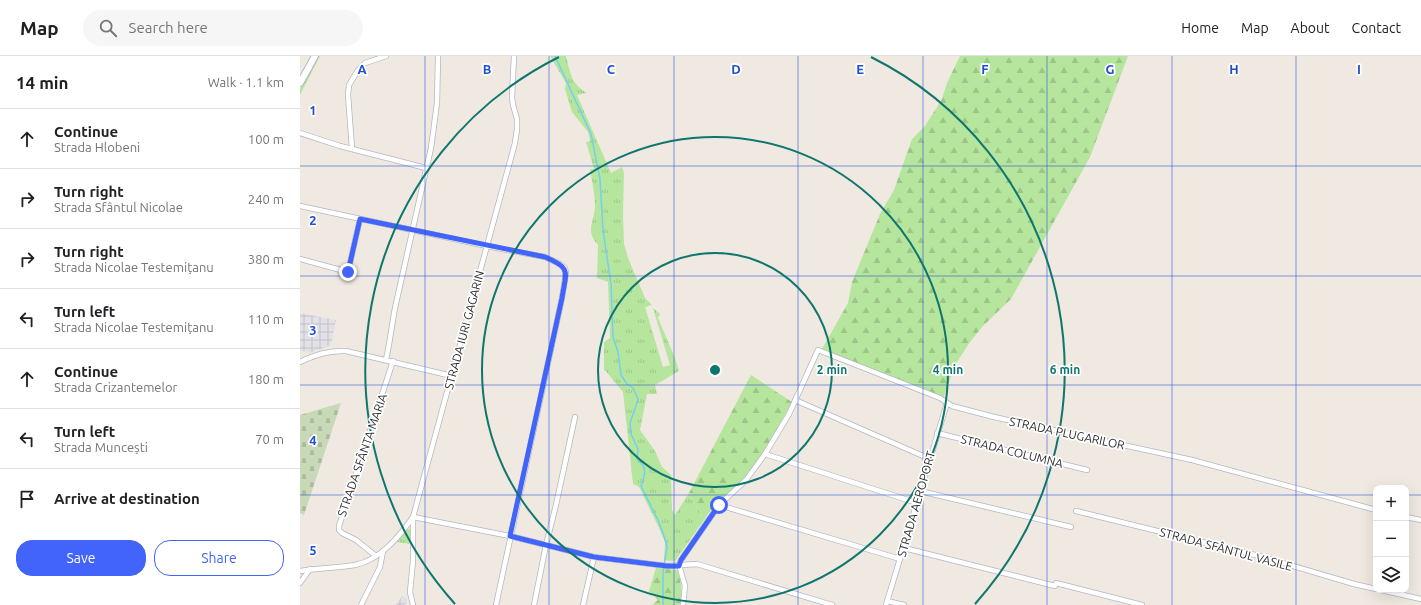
<!DOCTYPE html>
<html lang="en">
<head>
<meta charset="utf-8">
<style>
	body { margin:0; font-family:Ubuntu,sans-serif; background:#f6f6f6; color:#202124 }
	.controls { position:absolute; right:12px; bottom:12px; display:grid; overflow:hidden; border-radius:8px; box-shadow:0 4px 16px #0002 }
	.controls button { width:36px; height:36px; display:grid; place-items:center; padding:0; border:0; border-bottom:1px solid #e0e0e0; background:#fff; color:#202124; font:20px sans-serif }
	.stop { position:absolute; width:12px; height:12px; margin:-9px; border:3px solid #4264fb; border-radius:50%; background:#fff }
	.stop.end { background:#4264fb; border-color:#fff; box-shadow:0 1px 4px #0008 }
	.list { margin:0; padding:0; list-style:none }
	h2 { display:flex; justify-content:space-between; align-items:center; height:52px; margin:0; padding:0 16px; font-size:17px }
	h2 small { font-size:13px; font-weight:400; color:#757577 }
	.list li { display:grid; grid-template-columns:26px 1fr auto; gap:12px; align-items:center; box-sizing:border-box; height:60px; padding:0 16px; border-top:1px solid #e0e0e0 }
	.list b { display:block; font-size:15px; white-space:nowrap }
	.list p { margin:0; font-size:13px; white-space:nowrap; color:#757577 }
	.list em { font-size:13px; font-style:normal; color:#757577 }
	.actions { display:flex; gap:8px; padding:12px 16px }
	.actions a { flex:1; padding:9px 0; border:1px solid #4264fb; border-radius:16px; text-align:center; font-size:14px; color:#4264fb }
	.actions .main { background:#4264fb; color:#fff }
	.icon { flex:none; width:22px; height:22px; fill:none; stroke:currentColor; stroke-width:2; stroke-linecap:round; stroke-linejoin:round }
	.map { position:relative; flex:none; width:1121px; height:549px; overflow:hidden }
	header { display:flex; align-items:center; gap:24px; box-sizing:border-box; height:56px; padding:0 20px; background:#fff; border-bottom:1px solid #e0e0e0 }
	header strong { font-size:19px }
	nav { display:flex; gap:22px; margin-inline-start:auto; font-size:14px }
	.search { width:280px; height:36px; background:#f6f6f6; display:flex; align-items:center; gap:10px; box-sizing:border-box; padding:0 14px; border-radius:22px; color:#757577; font-size:15px }
	main { display:flex }
	aside { flex:1; background:#fff }
	.map>svg:first-child { display:block }
	.industrial { fill:url(#industrial-grid) }
	.grass { fill:url(#grass-tufts) }
	.forest { fill:url(#forest-firs) }
	.cemetery { fill:url(#cemetery-stones) }
	.lines { fill:none; stroke-linecap:round; stroke-linejoin:round }
	.stream { stroke:#75cff0; stroke-width:1.5 }
	.street-casing { stroke:#b4b7c1; stroke-width:6 }
	.secondary-casing { stroke:#b4b7c1; stroke-width:8 }
	.street { stroke:#fff; stroke-width:4.5 }
	.secondary { stroke:#fff; stroke-width:6 }
	.route { stroke:#4264fb; stroke-width:5 }
	.grid { fill:none; stroke:#1d4ed8; stroke-width:1; stroke-opacity:0.55 }
	.ring { fill:none; stroke:#0f766e; stroke-width:2 }
	.labels { text-anchor:middle; dominant-baseline:central; stroke-width:3.5; stroke-linejoin:round; paint-order:stroke }
	.street-label { font-size:12px; fill:#2e2e2e; stroke:#fff }
	.grid-label { font-size:13px; text-anchor:middle; font-weight:bold; fill:#1d4ed8; stroke:#fff; stroke-width:3.5; stroke-linejoin:round; paint-order:stroke }
	.centre { fill:#0f766e; stroke:#fff; stroke-width:2 }
	.ring-label { font-size:12px; text-anchor:middle; font-weight:bold; fill:#0f766e; stroke:#fff; stroke-width:3.5; stroke-linejoin:round; paint-order:stroke }
</style>
</head>
<body>
<header>
<strong>Map</strong>
<div class="search"><svg class="icon" aria-label="search" viewBox="0 0 24 24"><circle cx="10" cy="10" r="6"/><path d="M15 15l6 6"/></svg>Search here</div>
<nav><a>Home</a><a>Map</a><a>About</a><a>Contact</a></nav>
</header>
<main>
<aside>
<h2>14 min<small>Walk · 1.1 km</small></h2>
<ul class="list">
<li><svg class="icon" aria-label="ahead" viewBox="0 0 24 24"><path d="M12 20V5M6 11l6-6 6 6"/></svg><div><b>Continue</b><p>Strada Hlobeni</p></div><em>100 m</em></li>
<li><svg class="icon" aria-label="right" viewBox="0 0 24 24"><path d="M7 20v-9h11M14 6l5 5-5 5"/></svg><div><b>Turn right</b><p>Strada Sfântul Nicolae</p></div><em>240 m</em></li>
<li><svg class="icon" aria-label="right" viewBox="0 0 24 24"><path d="M7 20v-9h11M14 6l5 5-5 5"/></svg><div><b>Turn right</b><p>Strada Nicolae Testemițanu</p></div><em>380 m</em></li>
<li><svg class="icon" aria-label="left" viewBox="0 0 24 24"><path d="M17 20v-9H6M10 6l-5 5 5 5"/></svg><div><b>Turn left</b><p>Strada Nicolae Testemițanu</p></div><em>110 m</em></li>
<li><svg class="icon" aria-label="ahead" viewBox="0 0 24 24"><path d="M12 20V5M6 11l6-6 6 6"/></svg><div><b>Continue</b><p>Strada Crizantemelor</p></div><em>180 m</em></li>
<li><svg class="icon" aria-label="left" viewBox="0 0 24 24"><path d="M17 20v-9H6M10 6l-5 5 5 5"/></svg><div><b>Turn left</b><p>Strada Muncești</p></div><em>70 m</em></li>
<li><svg class="icon" aria-label="arrive" viewBox="0 0 24 24"><path d="M6 21V4h12l-3 4 3 4H6"/></svg><div><b>Arrive at destination</b></div></li>
</ul>
<div class="actions"><a class="main">Save</a><a>Share</a></div>
</aside>
<div class="map">
<svg width="1121" height="549" viewBox="0 0 1121 549">
	<defs>
		<pattern id="industrial-grid" width="8" height="8" patternUnits="userSpaceOnUse"><rect width="8" height="8" fill="#e3e1e8"/><path d="M0 4h8M4 0v8" fill="none" stroke="#c3c1c7"/></pattern>
		<pattern id="grass-tufts" width="24" height="20" patternUnits="userSpaceOnUse"><rect width="24" height="20" fill="#b6e59e"/><path d="M3 7l-1-3M5 7V3M7 7l1-3M15 17l-1-3M17 17v-4M19 17l1-3" fill="none" stroke="#9dc588"/></pattern>
		<pattern id="forest-firs" width="22" height="20" patternUnits="userSpaceOnUse"><rect width="22" height="20" fill="#b6e59e"/><path d="M5 1l3.5 6h-7zM16 11l3.5 6h-7z" fill="#9dc588"/></pattern>
		<pattern id="cemetery-stones" width="16" height="16" patternUnits="userSpaceOnUse"><rect width="16" height="16" fill="#c8d9b8"/><path d="M2 7V4a2 2 0 0 1 4 0v3zM10 15v-3a2 2 0 0 1 4 0v3z" fill="#acbb9e"/></pattern>
	</defs>
	<rect width="100%" height="100%" fill="#efe9e1"/>
	<g class="industrial">
		<polygon points="0,257 36,264 31,289 10,297 0,294"/>
		<polygon points="102,540 107,543 107,547 104,549 96,549"/>
	</g>
	<g class="grass">
		<polygon points="17,0 20,0 0,39 0,33"/>
		<path d="M250 0H266C270 16 271 28 287 37L277 39 311 117 322 111 324 117 323 161 324 188 328 202 345 242 352 249 345 251 363 311 370 309 353 252 360 258 358 262 375 302 379 315 355 329 357 338H347L340 374 355 395 362 411 371 419 372 454 375 459 389 437 404 464 375 505 364 504 365 486 359 472 339 431 333 428 323 336 304 313V286L310 282 308 226 297 222 298 189C285 175 294 166 295 151 295 138 292 125 290 113H294L286 86 290 85 288 76 272 56 265 33 266 27Z"/>
		<polygon points="108,473 111,474 110,488 97,486"/>
	</g>
	<g class="forest">
		<polygon points="660,0 828,0 790,101 711,243 683,270 670,286 655,309 643,343 522,293 548,247 552,226 580,158 594,134 612,83 625,70 642,43 647,27"/>
		<polygon points="451,319 492,346 464,396 445,424 412,452 404,464 389,437"/>
		<path d="M356 512 377 514C382 528 382 534 380 549H352L358 544 349 535Z"/>
	</g>
	<polygon class="cemetery" points="41,347 4,459 0,457 0,359"/>
	<g class="lines">
		<path class="stream" d="M255 0 291 78 300 123 303 174 311 228 313 281 318 296 321 319 327 328 333 332 338 343 336 350 330 367 331 378 338 393 337 403C348 411 345 419 341 430L358 464 365 483 367 491 363 516V549"/>
		<defs>
			<g id="street">
				<polyline points="0,77 40,90 126,112"/>
				<polyline points="52,92 48,39 49,29 58,14 65,7 86,0"/>
				<polyline points="0,150 187,190 245,201 260,208 265,212 266,217 262,242 196,549"/>
				<polyline points="0,203 48,216 60,163"/>
				<path d="M86 303C91 283 92 263 97 243L131 92 137 47 138 0"/>
				<path d="M0 306C15 299 29 294 46 295L152 320"/>
				<polyline points="495,344 630,403"/>
				<polyline points="637,377 787,414"/>
				<polyline points="465,398 617,447"/>
				<polyline points="620,435 771,471"/>
				<polyline points="419,449 600,503"/>
				<polyline points="776,455 959,500 1054,528 1076,533"/>
				<polyline points="1106,461 1121,464"/>
				<polyline points="604,492 755,530"/>
				<polyline points="76,500 56,484 42,477 39,474 39,470 93,305"/>
				<path d="M0 515C18 512 37 512 55 509 80 504 99 481 113 461L210 480 294 501 367 510 397 508 532 549"/>
				<polyline points="0,527 10,513"/>
				<polyline points="756,527 842,549"/>
				<polyline points="1081,534 1121,543"/>
				<polyline points="587,545 604,549"/>
				<polyline points="61,549 80,511 83,495"/>
				<polyline points="113,549 110,536 113,505 113,461 215,87 217,73 217,63 213,49 212,41 214,0"/>
				<polyline points="234,549 246,489 256,449 275,361"/>
				<polyline points="283,549 294,501"/>
				<polyline points="383,549 385,530 379,509 381,504 419,449 446,424 465,398 489,358 518,294 640,342 652,350 694,361 892,404 1076,454"/>
				<polyline points="586,549 647,347"/>
			</g>
			<polyline id="secondary" points="0,27 15,0"/>
		</defs>
		<use href="#street" class="street-casing"/>
		<use href="#secondary" class="secondary-casing"/>
		<use href="#street" class="street"/>
		<use href="#secondary" class="secondary"/>
	</g>
	<g class="lines">
		<path class="route" d="M48 216 60 163 245 201C272 212 266 216 262 242L210 480 294 501 367 510H379L381 504 419 449"/>
	</g>
	<path class="grid" d="M125 0V549M249 0V549M374 0V549M498 0V549M623 0V549M747 0V549M872 0V549M996 0V549M0 110H1121M0 220H1121M0 329H1121M0 439H1076M1106 439H1121"/>
	<g class="ring">
		<circle cx="415" cy="314" r="117"/>
		<circle cx="415" cy="314" r="233"/>
		<path d="M155 548A350 350 0 0 1 259 1M571 1A350 350 0 0 1 675 548"/>
	</g>
	<g class="labels">
		<g class="street-label">
			<text transform="translate(164 274) rotate(-75)">STRADA IURI GAGARIN</text>
			<text transform="translate(767 377) rotate(12)">STRADA PLUGARILOR</text>
			<text transform="translate(712 395) rotate(14)">STRADA COLUMNA</text>
			<text transform="translate(62 399) rotate(-71)">STRADA SFÂNTA MARIA</text>
			<text transform="translate(616 448) rotate(-74)">STRADA AEROPORT</text>
			<text transform="translate(926 493) rotate(15)">STRADA SFÂNTUL VASILE</text>
		</g>
	</g>
	<g class="grid-label">
		<text x="62" y="18">A</text>
		<text x="187" y="18">B</text>
		<text x="311" y="18">C</text>
		<text x="436" y="18">D</text>
		<text x="560" y="18">E</text>
		<text x="685" y="18">F</text>
		<text x="810" y="18">G</text>
		<text x="934" y="18">H</text>
		<text x="1059" y="18">I</text>
		<text x="13" y="59">1</text>
		<text x="13" y="169">2</text>
		<text x="13" y="279">3</text>
		<text x="13" y="389">4</text>
		<text x="13" y="499">5</text>
	</g>
	<circle cx="415" cy="314" r="6" class="centre"/>
	<g class="ring-label">
		<text x="532" y="318">2 min</text>
		<text x="648" y="318">4 min</text>
		<text x="765" y="318">6 min</text>
	</g>
</svg>
<div class="controls">
<button>+</button>
<button>−</button>
<button><svg class="icon" aria-label="layers" viewBox="0 0 24 24"><path d="M12 4l9 5-9 5-9-5zM3 14l9 5 9-5"/></svg></button>
</div>
<div class="stop" style="left:419px;top:449px"></div>
<div class="stop end" style="left:48px;top:216px"></div>
</div>
</main>
</body>
</html>
